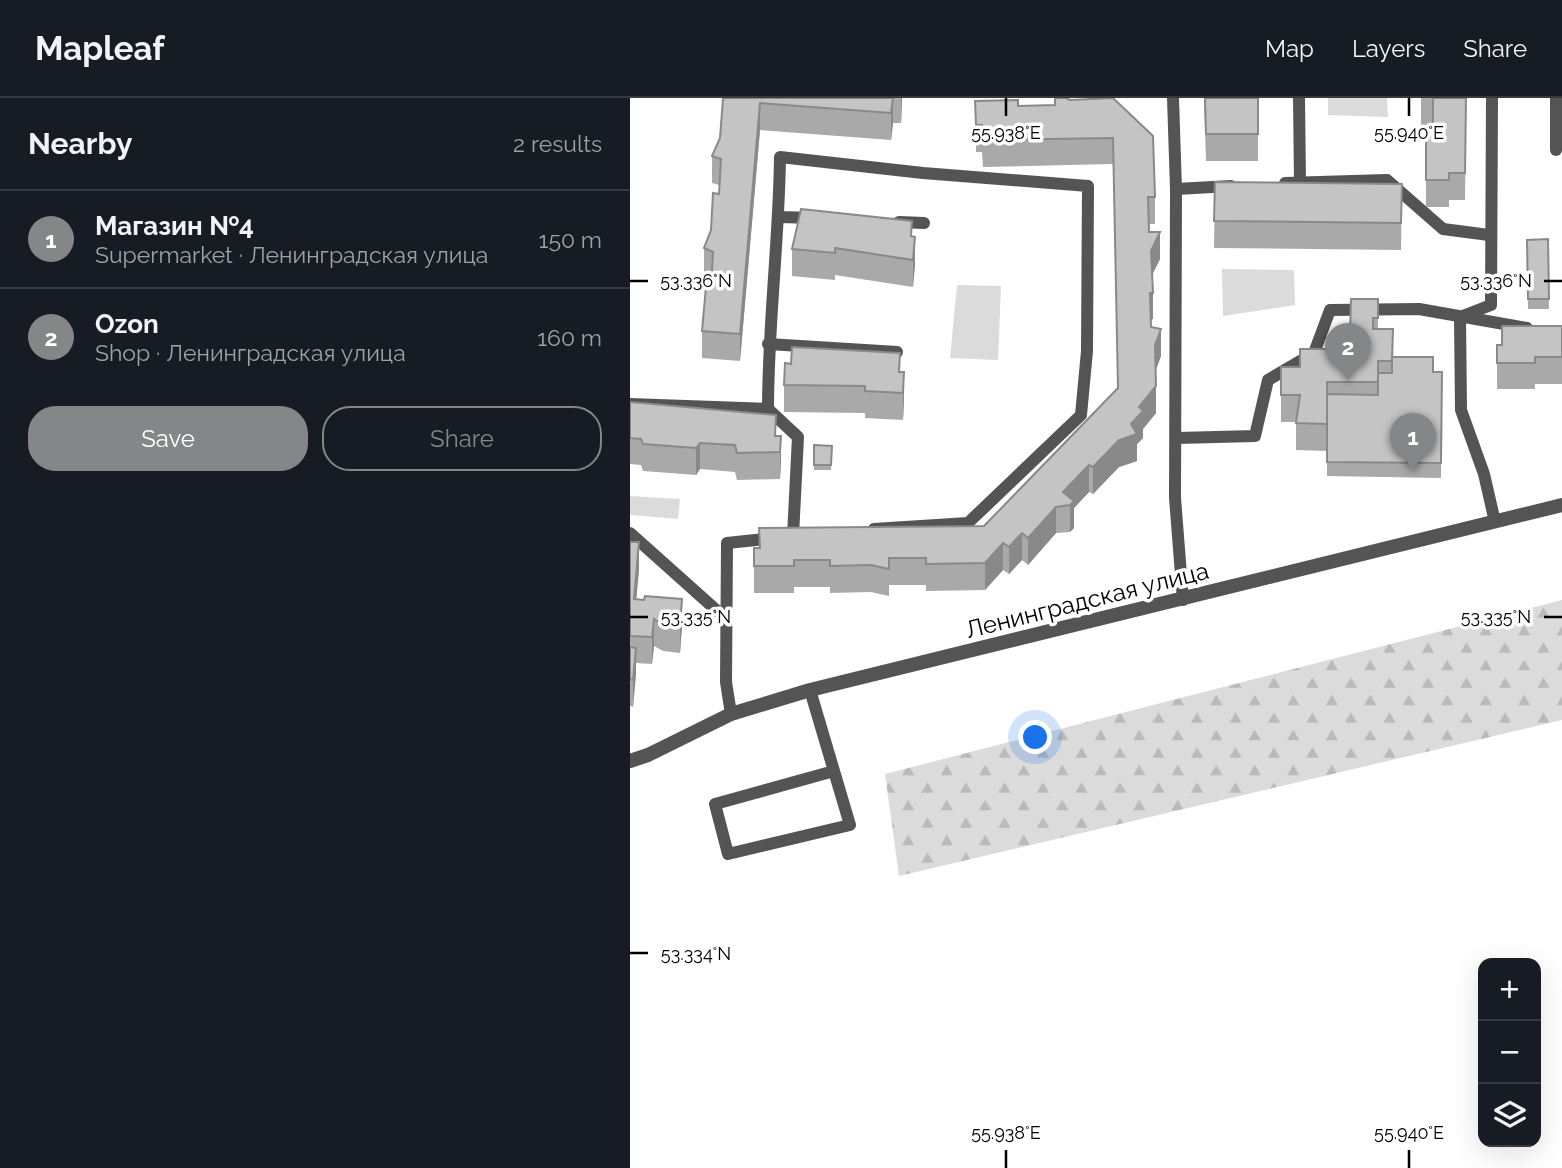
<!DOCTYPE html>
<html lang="en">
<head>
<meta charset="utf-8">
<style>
	body { margin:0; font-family:Raleway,sans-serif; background:#20242c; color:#f1f3f6 }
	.controls { position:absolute; right:21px; bottom:21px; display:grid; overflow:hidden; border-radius:14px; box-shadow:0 7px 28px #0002 }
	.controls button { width:63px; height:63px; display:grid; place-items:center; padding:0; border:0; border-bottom:2px solid #363941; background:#171b24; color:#f1f3f6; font:35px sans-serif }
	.you { position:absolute; left:406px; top:640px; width:24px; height:24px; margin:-18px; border:5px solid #fff; border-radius:50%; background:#1a73e8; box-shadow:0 0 0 10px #1a73e833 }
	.badge { display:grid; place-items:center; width:46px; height:46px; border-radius:50%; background:#858687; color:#fff; font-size:23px; font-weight:700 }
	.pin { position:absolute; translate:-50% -58px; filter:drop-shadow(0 2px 4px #0008) }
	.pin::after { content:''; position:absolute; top:37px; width:24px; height:21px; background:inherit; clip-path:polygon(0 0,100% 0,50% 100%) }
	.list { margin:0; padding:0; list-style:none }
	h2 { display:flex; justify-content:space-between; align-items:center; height:91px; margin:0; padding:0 28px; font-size:30px }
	h2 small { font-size:23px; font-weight:400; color:#9ea1a6 }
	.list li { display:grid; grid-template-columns:46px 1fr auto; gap:21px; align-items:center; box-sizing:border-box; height:98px; padding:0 28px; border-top:2px solid #363941 }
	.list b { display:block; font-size:26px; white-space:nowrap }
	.list p { margin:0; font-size:23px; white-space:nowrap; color:#9ea1a6 }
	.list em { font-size:23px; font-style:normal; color:#9ea1a6 }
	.actions { display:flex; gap:14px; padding:21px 28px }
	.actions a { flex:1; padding:16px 0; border:2px solid #858687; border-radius:28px; text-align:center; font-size:24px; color:#858687 }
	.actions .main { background:#858687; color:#fff }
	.icon { flex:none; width:38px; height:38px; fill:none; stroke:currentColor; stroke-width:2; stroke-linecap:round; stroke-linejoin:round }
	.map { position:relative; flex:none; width:932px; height:1070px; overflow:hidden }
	header { display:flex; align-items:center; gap:42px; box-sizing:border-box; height:98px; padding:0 35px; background:#171b24; border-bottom:2px solid #363941 }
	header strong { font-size:33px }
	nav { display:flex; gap:38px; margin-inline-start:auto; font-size:24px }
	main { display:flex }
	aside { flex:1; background:#171b24 }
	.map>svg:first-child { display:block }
	.green { fill:#dbdbdb }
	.forest { fill:url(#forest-firs) }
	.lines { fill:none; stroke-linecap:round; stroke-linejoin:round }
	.service { stroke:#545454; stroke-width:12 }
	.tertiary { stroke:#545454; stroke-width:14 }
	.wall { fill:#a9a9a9 }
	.shaded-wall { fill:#898989 }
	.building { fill:#c4c4c4; stroke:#898989; stroke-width:2 }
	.ticks { fill:none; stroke:#000; stroke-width:2.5 }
	.labels { text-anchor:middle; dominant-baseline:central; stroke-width:7; stroke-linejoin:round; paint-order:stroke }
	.street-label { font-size:24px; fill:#000; stroke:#fff }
	.ticks-label { font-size:18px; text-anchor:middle; fill:#000; stroke:#fff; stroke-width:7; stroke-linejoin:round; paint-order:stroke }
</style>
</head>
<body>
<header>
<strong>Mapleaf</strong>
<nav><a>Map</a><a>Layers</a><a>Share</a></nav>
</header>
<main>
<aside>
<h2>Nearby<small>2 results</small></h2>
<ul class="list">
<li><span class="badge">1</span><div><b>Магазин №4</b><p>Supermarket · Ленинградская улица</p></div><em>150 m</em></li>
<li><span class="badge">2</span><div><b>Ozon</b><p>Shop · Ленинградская улица</p></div><em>160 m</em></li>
</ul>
<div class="actions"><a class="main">Save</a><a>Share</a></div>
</aside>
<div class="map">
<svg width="932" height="1070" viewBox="0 0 932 1070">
	<defs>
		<pattern id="forest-firs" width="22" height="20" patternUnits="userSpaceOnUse" patternTransform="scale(1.75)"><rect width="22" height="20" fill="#dbdbdb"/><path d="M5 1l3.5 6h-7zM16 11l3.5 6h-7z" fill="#bababa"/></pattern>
	</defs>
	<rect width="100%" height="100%" fill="#fff"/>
	<g class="green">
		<polygon points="698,0 757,0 758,19 698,17"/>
		<polygon points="592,171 664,172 665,207 593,218"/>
		<polygon points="327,187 371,188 368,262 320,260"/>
		<polygon points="0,398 50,401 48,421 0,417"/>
	</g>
	<polygon class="forest" points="932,502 932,622 269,778 255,676"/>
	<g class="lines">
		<g class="service">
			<polyline points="543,0 546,91"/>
			<polyline points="669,0 670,85"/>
			<polyline points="926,0 926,52"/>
			<polyline points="655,85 757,82 813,131 859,137"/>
			<polyline points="149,119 184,120"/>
			<polyline points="269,124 294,125"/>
			<polyline points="830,219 861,207 862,0"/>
			<polyline points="830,219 831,312 854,376 865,424"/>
			<polyline points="138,246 267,254"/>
			<path d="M0 306 138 311C138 227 149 143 150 59L293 75 458 88 457 253 451 317 338 425 244 431"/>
			<polyline points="138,311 168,339 163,438"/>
			<polyline points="547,340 625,338 638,282 684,255 700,212 789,211 897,230"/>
			<polyline points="0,435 94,519"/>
			<polyline points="553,502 545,400 546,91 601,88"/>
			<polyline points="180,592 220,727 98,756 85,706 204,673"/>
			<polyline points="101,616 96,584 97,445 145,440"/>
		</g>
		<polyline class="tertiary" points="0,663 18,657 101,616 180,592 932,407"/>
	</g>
	<g class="wall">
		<polygon points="94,0 272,0 271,25 263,25 261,42 130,32 110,263 72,260 72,233 81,190 82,180 74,177 74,150 81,132 89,96 89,87 82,85 82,58 90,40"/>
		<polygon points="425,0 440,2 483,0 525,99 525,126 518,126 519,134 530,161 522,177 523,221 520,222 521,229 531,258 526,271 526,315 513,331 513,340 507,346 507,363 489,369 463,396 459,394 444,410 444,430 440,434 426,435 398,467 392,462 379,476 373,472 355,492 296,493 296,487 259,487 259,498 241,494 200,495 200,489 164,489 164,495 124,495 124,450 354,428 488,290 483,66 353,69 352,54 346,54 345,3 388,8 425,7"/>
		<polygon points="574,0 628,0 628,63 576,63"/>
		<polygon points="791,0 836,0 835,102 819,102 819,109 796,109 796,38 803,38 803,27 791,27"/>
		<polygon points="585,84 772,86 771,152 584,150"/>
		<polygon points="282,139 285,166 283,189 205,177 205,182 162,178 162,151"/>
		<polygon points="918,141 919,211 898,211 897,142"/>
		<polygon points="721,201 748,201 748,231 763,259 803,274 812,274 811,380 697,378 697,353 666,352 666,324 651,324 651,269 670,269 720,251"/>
		<polygon points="932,228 932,286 905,286 905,291 867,291 867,247 872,247"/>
		<polygon points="270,274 274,301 273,322 235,320 235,315 154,314 154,287"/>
		<polygon points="0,304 151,338 150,381 107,382 105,374 70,371 66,377 13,373 11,367 0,366"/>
		<polygon points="184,347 202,348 201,372 184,372"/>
		<polygon points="0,444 9,471 6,501 52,528 50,555 33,553 24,548 22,566 6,565 3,609 0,608"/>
	</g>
	<g class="shaded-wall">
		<polygon points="263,0 263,25 261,42 261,15"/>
		<polygon points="271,0 272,0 272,4 271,25"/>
		<polygon points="130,5 130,32 110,263 110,236"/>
		<polygon points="530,134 530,161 521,179 521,153"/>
		<polygon points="285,139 285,166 283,189 283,162"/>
		<polygon points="520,195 523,195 523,221 520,222"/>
		<polygon points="531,231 531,258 525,274 525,247"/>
		<polygon points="274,274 274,301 273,322 273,295"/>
		<polygon points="526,288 526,315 513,331 513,340 507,346 507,363 489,369 463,396 463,369 501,326 509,309"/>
		<polygon points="151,338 151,365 150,381 150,354"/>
		<polygon points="70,345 70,371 66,377 66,350"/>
		<polygon points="459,367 459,394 444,410 444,430 440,434 440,407 433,394"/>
		<polygon points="426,409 426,435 398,467 398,440"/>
		<polygon points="392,435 392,462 379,476 379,449"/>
		<polygon points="9,444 9,471 4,528 4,501"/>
		<polygon points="373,445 373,472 355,492 355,465"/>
		<polygon points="52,501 52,528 50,555 50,528"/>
		<polygon points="24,521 24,548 22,566 22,539"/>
		<polygon points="6,550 6,577 3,609 3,582"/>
	</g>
	<g class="building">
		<polygon points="94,0 263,0 261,15 130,5 110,236 72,233 76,189 81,190 83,154 74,150 81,132 83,95 89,96 91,61 82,58 90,40 93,1"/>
		<polygon points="425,0 436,0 440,2 483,0 523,38 525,99 518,99 519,134 530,134 521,153 523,195 520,195 521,229 531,231 525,247 526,288 509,309 513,313 501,326 507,336 489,342 463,369 459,367 433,394 444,403 440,407 426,409 398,440 392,435 379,449 373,445 355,465 296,466 296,460 259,460 259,471 241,467 200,468 200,462 164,462 164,468 124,468 124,450 130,450 129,430 354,428 488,290 483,40 353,42 352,27 346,27 345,3 388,2 388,8 425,7"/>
		<polygon points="575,0 628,0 628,36 576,36"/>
		<polygon points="803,0 836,0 835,75 819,75 819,82 796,82 796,38 803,38"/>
		<polygon points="585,84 772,86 771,125 584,123"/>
		<polygon points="171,111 282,123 281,138 285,139 283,162 205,150 205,155 162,151"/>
		<polygon points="918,141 919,201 898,201 897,142"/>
		<polygon points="721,201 748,201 748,220 743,220 743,231 763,231 762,263 748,263 748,284 697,284 697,326 666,325 670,297 651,297 651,269 670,269 670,251 725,251 725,238 720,238"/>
		<polygon points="872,228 932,228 932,259 905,259 905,265 867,265 867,247 872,247"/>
		<polygon points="162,249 270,255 269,274 274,274 273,295 235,293 235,288 154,287 155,265 161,266"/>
		<polygon points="762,259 803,259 803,274 812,274 811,365 697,364 697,296 748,297 748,275 762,275"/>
		<polygon points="0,304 146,317 145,338 151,338 150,354 107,355 105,347 70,345 66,350 13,346 11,341 0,340"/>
		<polygon points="184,347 202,348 201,367 184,367"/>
		<polygon points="0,444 9,444 4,501 14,502 15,498 52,501 50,528 33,527 24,521 22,539 0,538"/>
		<polygon points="0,549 6,550 3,582 0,581"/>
	</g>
	<path class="ticks" d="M376 0V18M779 0V18M0 183H18M914 183H932M0 519H18M914 519H932M0 855H18M376 1052V1070M779 1052V1070"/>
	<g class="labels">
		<g class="street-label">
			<text transform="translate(457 502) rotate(-14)">Ленинградская улица</text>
		</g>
	</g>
	<g class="ticks-label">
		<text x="376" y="41">55.938°E</text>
		<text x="779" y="41">55.940°E</text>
		<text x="66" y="189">53.336°N</text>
		<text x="866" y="189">53.336°N</text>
		<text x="66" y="525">53.335°N</text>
		<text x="866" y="525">53.335°N</text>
		<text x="66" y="862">53.334°N</text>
		<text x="376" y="1041">55.938°E</text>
		<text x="779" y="1041">55.940°E</text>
	</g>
</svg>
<div class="controls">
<button>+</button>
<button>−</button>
<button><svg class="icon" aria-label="layers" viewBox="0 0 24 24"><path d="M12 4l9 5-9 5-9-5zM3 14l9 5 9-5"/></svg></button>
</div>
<div class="you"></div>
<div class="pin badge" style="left:783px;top:373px">1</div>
<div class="pin badge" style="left:718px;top:283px">2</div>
</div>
</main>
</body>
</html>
